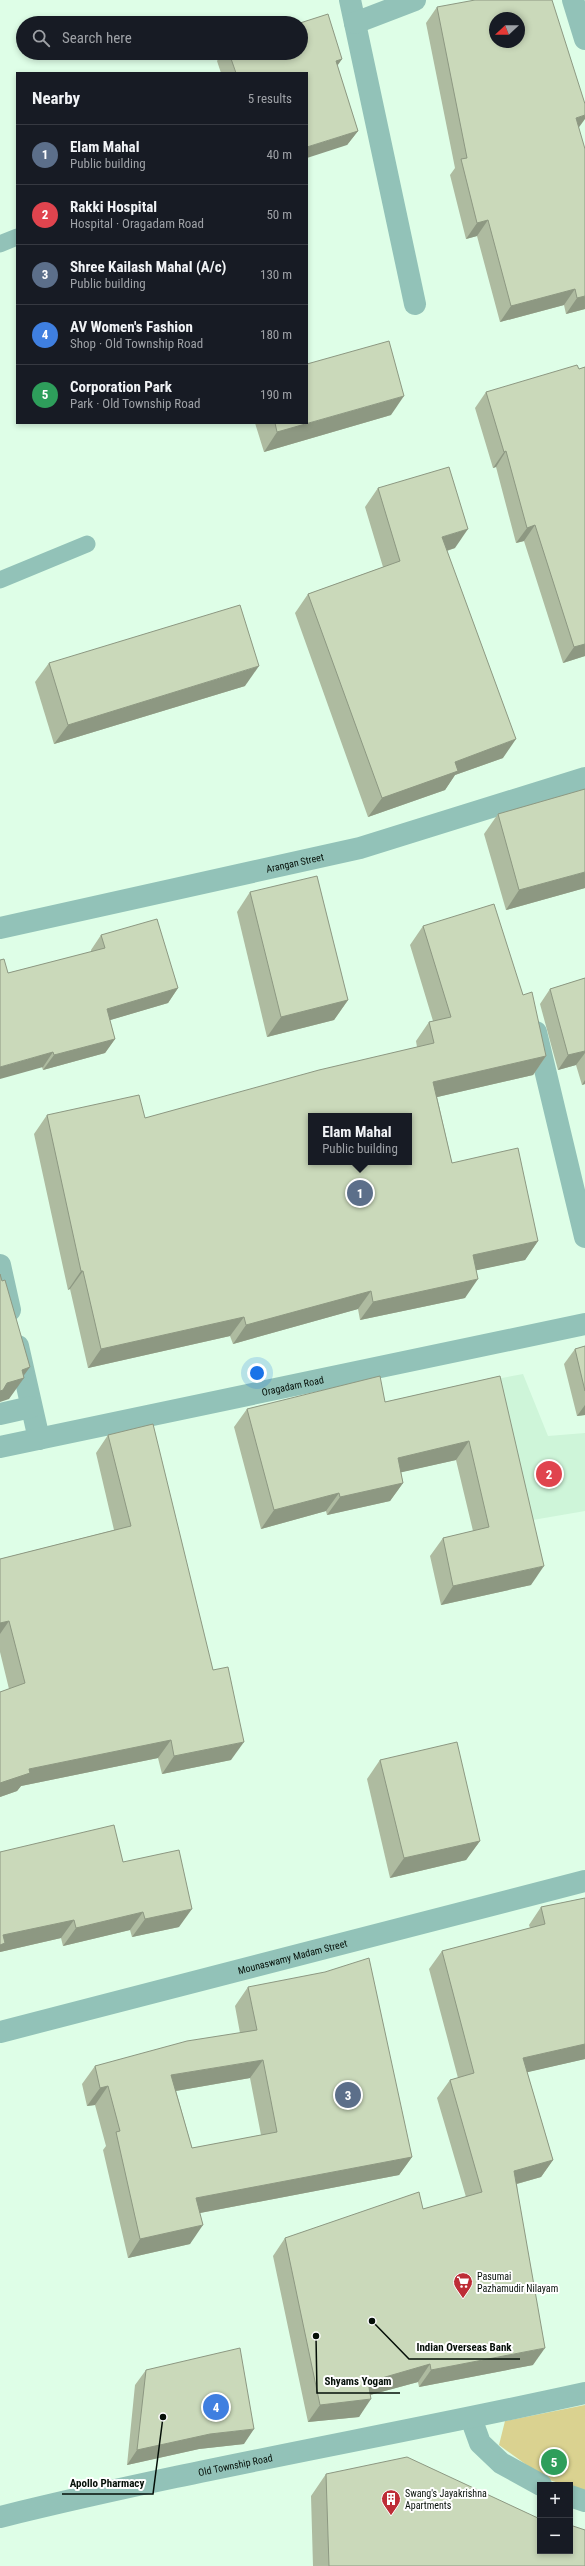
<!DOCTYPE html>
<html lang="en">
<head>
<meta charset="utf-8">
<style>
	body { margin:0; font-family:"Roboto Condensed",sans-serif; background:#20242c; color:#f1f3f6 }
	.controls { position:absolute; right:12px; bottom:12px; display:grid; overflow:hidden; border-radius:0px; box-shadow:0 2px 6px #0003 }
	.controls button { width:36px; height:36px; display:grid; place-items:center; padding:0; border:0; border-bottom:1px solid #363941; background:#171b24; color:#f1f3f6; font:20px sans-serif }
	.compass { position:absolute; left:489px; top:12px; width:36px; height:36px; border-radius:50%; background:#171b24; box-shadow:0 2px 6px #0003; rotate:248deg }
	.you { position:absolute; left:257px; top:1373px; width:14px; height:14px; margin:-10px; border:3px solid #fff; border-radius:50%; background:#1a73e8; box-shadow:0 0 0 6px #1a73e833 }
	.badge { display:grid; place-items:center; width:26px; height:26px; border-radius:50%; background:#da9aa0; color:#fff; font-size:13px; font-weight:700 }
	.pin { position:absolute; translate:-50% -50%; border:2px solid #fff; box-shadow:0 1px 4px #0006 }
	.popup { position:absolute; left:308px; top:1113px; width:104px; height:52px; box-sizing:border-box; display:grid; place-content:center; border-radius:0px; background:#171b24; filter:drop-shadow(0 1px 3px #0005); font-size:13px; white-space:nowrap; color:#9ea1a6 }
	.popup b { font-size:15px; color:#f1f3f6 }
	.popup::after { content:''; position:absolute; left:50%; top:100%; margin-left:-8px; border:8px solid transparent; border-top-color:#171b24 }
	.list { margin:0; padding:0; list-style:none }
	h2 { display:flex; justify-content:space-between; align-items:center; height:52px; margin:0; padding:0 16px; font-size:17px }
	h2 small { font-size:13px; font-weight:400; color:#9ea1a6 }
	.list li { display:grid; grid-template-columns:26px 1fr auto; gap:12px; align-items:center; box-sizing:border-box; height:60px; padding:0 16px; border-top:1px solid #363941 }
	.list b { display:block; font-size:15px; white-space:nowrap }
	.list p { margin:0; font-size:13px; white-space:nowrap; color:#9ea1a6 }
	.list em { font-size:13px; font-style:normal; color:#9ea1a6 }
	.icon { flex:none; width:22px; height:22px; fill:none; stroke:currentColor; stroke-width:2; stroke-linecap:round; stroke-linejoin:round }
	.map { position:relative; flex:none; width:585px; height:2566px; overflow:hidden }
	.search { position:absolute; background:#171b24; box-shadow:0 2px 6px #0003; left:16px; top:16px; width:292px; height:44px; display:flex; align-items:center; gap:10px; box-sizing:border-box; padding:0 14px; border-radius:22px; color:#9ea1a6; font-size:15px }
	.panel { position:absolute; background:#171b24; box-shadow:0 2px 6px #0003; left:16px; top:72px; width:292px; height:352px; border-radius:0px }
	.map>svg:first-child { display:block }
	.built { fill:#cef5d9 }
	.green { fill:#dad290 }
	.lines { fill:none; stroke-linecap:round; stroke-linejoin:round }
	.lane { stroke:#92c2b8; stroke-width:17 }
	.street { stroke:#92c2b8; stroke-width:22 }
	.wall { fill:#aebba0; fill-rule:evenodd }
	.shaded-wall { fill:#8d9882 }
	.building { fill:#cad9ba; stroke:#8d9882; fill-rule:evenodd }
	.labels { text-anchor:middle; dominant-baseline:central; stroke-width:4; stroke-linejoin:round; paint-order:stroke }
	.street-label { font-size:10px; fill:#050f08; stroke:#fff }
	.poi-label { font-size:10px; fill:#050f08; stroke:#fff; text-anchor:start }
	.leader { fill:none; stroke:#050f08; stroke-width:1.5 }
	.callout-dot { fill:#050f08; stroke:#fff; stroke-width:1.5 }
	.callout-label { font-size:11px; text-anchor:middle; font-weight:bold; fill:#050f08; stroke:#fff; stroke-width:4; stroke-linejoin:round; paint-order:stroke }
</style>
</head>
<body>
<div class="map">
<svg width="585" height="2566" viewBox="0 0 585 2566">
	<rect width="100%" height="100%" fill="#defee7"/>
	<polygon class="built" points="523,1374 548,1436 585,1433 585,1511 527,1521 485,1381"/>
	<polygon class="green" points="585,2405 585,2491 546,2479 499,2445 505,2421"/>
	<g class="lines">
		<g class="lane">
			<polyline points="0,244 17,237"/>
			<polyline points="0,580 87,544"/>
		</g>
		<g class="street">
			<polyline points="350,0 415,304"/>
			<polyline points="573,0 585,39"/>
			<polyline points="355,23 415,0"/>
			<path id="s1" d="M0 928 360 848 585 778"/>
			<polyline points="536,1032 585,1237"/>
			<polyline points="0,1265 10,1310"/>
			<polyline points="18,1346 39,1439"/>
			<polyline points="0,1414 31,1407"/>
			<path id="s2" d="M0 1447 585 1324"/>
			<path id="s3" d="M0 2032 585 1881"/>
			<polyline points="471,2418 480,2443 501,2463 541,2485"/>
			<polyline points="570,2496 585,2501"/>
			<path id="s4" d="M0 2517C194 2469 390 2436 585 2393"/>
		</g>
	</g>
	<g class="wall">
		<polygon points="437,7 579,128 585,309 566,314 564,305 500,322 477,236 466,239 450,175 455,168 426,23"/>
		<polygon points="222,53 301,53 342,59 337,66 358,131 347,145 307,73 221,73 217,61"/>
		<polygon points="585,367 585,656 563,663 524,541 516,543 496,467 493,468 475,408 486,392 579,369"/>
		<polygon points="391,415 264,452 255,423 307,423"/>
		<polygon points="378,488 455,548 447,551 503,758 455,775 445,790 368,817 295,613 308,594 383,567 365,507"/>
		<polygon points="49,663 245,686 54,744 35,682"/>
		<polygon points="498,814 585,888 506,910 484,834"/>
		<polygon points="250,892 348,1000 334,1020 267,1037 237,912"/>
		<polygon points="423,926 523,995 546,1056 533,1075 437,1097 452,1163 538,1241 525,1260 476,1270 465,1298 360,1320 358,1309 233,1344 230,1336 88,1368 70,1289 68,1290 34,1134 47,1115 145,1118 417,1047 416,1041 429,1022 433,1021 410,945"/>
		<polygon points="101,935 178,988 168,1003 110,1020 115,1039 105,1053 43,1070 8,973 91,952 91,950"/>
		<polygon points="585,978 585,1084 582,1085 576,1065 558,1070 540,1004 550,989"/>
		<polygon points="585,1346 585,1415 577,1416 564,1364 575,1349"/>
		<polygon points="500,1376 531,1585 441,1605 430,1556 443,1538 473,1531 456,1460 401,1472 403,1483 390,1501 327,1515 326,1511 261,1529 234,1427 247,1409 385,1402"/>
		<polygon points="108,1435 231,1760 162,1774 158,1758 21,1786 17,1791 0,1797 0,1692 9,1689 0,1652 0,1559 114,1530 96,1453"/>
		<polygon points="380,1760 480,1841 466,1860 390,1878 367,1779"/>
		<polygon points="0,1852 123,1862 179,1927 132,1937 130,1930 63,1946 61,1938 0,1952"/>
		<polygon points="585,1898 585,2059 527,2072 553,2160 541,2177 517,2184 533,2365 419,2387 418,2382 370,2395 359,2417 308,2422 273,2256 285,2238 423,2209 466,2197 437,2098 450,2080 458,2078 429,1969 442,1951 530,1928 529,1925 541,1907"/>
		<path d="M248 1987 412 2157 399 2175 200 2213 190 2244 128 2258 103 2150 106 2146 95 2105 87 2106 82 2084 95 2066 240 2033 235 2006ZM250 2078 261 2135 192 2148 176 2091Z"/>
		<polygon points="146,2370 244,2444 199,2449 127,2465 135,2385"/>
		<polygon points="326,2474 540,2551 585,2566 313,2566 311,2496"/>
	</g>
	<g class="shaded-wall">
		<polygon points="342,59 332,73 336,61"/>
		<polygon points="585,115 585,119 577,130 576,118"/>
		<polygon points="358,131 347,145 307,158 307,147"/>
		<polygon points="488,220 477,236 466,239 477,223"/>
		<polygon points="575,289 564,305 500,322 511,306"/>
		<polygon points="585,296 585,309 566,314 577,298"/>
		<polygon points="404,396 391,415 264,452 277,432"/>
		<polygon points="506,451 496,467 493,468 504,452"/>
		<polygon points="535,525 524,541 516,543 527,528"/>
		<polygon points="468,529 455,548 429,556 442,537"/>
		<polygon points="585,644 585,656 563,663 574,647"/>
		<polygon points="259,666 245,686 54,744 68,725"/>
		<polygon points="516,739 503,758 455,775 445,790 368,817 382,798 455,762"/>
		<polygon points="585,872 585,888 506,910 519,890"/>
		<polygon points="178,988 168,1003 97,1024 107,1009"/>
		<polygon points="348,1000 334,1020 267,1037 281,1017"/>
		<polygon points="115,1039 105,1053 43,1070 54,1055"/>
		<polygon points="585,1051 585,1053 576,1065 558,1070 568,1055"/>
		<polygon points="53,1052 43,1067 0,1079 0,1067"/>
		<polygon points="546,1056 533,1075 420,1101 433,1082"/>
		<polygon points="585,1080 585,1084 582,1085"/>
		<polygon points="538,1241 525,1260 459,1274 473,1255"/>
		<polygon points="81,1271 83,1271 70,1289 68,1290"/>
		<polygon points="478,1279 465,1298 360,1320 373,1302"/>
		<polygon points="371,1291 358,1309 233,1344 246,1325"/>
		<polygon points="244,1317 230,1336 88,1368 101,1349"/>
		<polygon points="30,1367 22,1378 24,1378 9,1399 0,1402 0,1391 7,1383 22,1370"/>
		<polygon points="585,1405 585,1415 577,1416"/>
		<polygon points="469,1441 456,1460 385,1476 398,1458"/>
		<polygon points="403,1483 390,1501 327,1515 340,1497"/>
		<polygon points="339,1493 326,1511 261,1529 274,1510"/>
		<polygon points="544,1566 531,1585 441,1605 453,1586"/>
		<polygon points="9,1621 0,1634 0,1623"/>
		<polygon points="171,1740 158,1758 21,1786 17,1791 0,1797 0,1783 29,1769"/>
		<polygon points="244,1742 231,1760 162,1774 174,1756"/>
		<polygon points="480,1841 466,1860 390,1878 404,1858"/>
		<polygon points="192,1909 179,1927 132,1937 145,1919"/>
		<polygon points="143,1912 130,1930 63,1946 76,1928"/>
		<polygon points="74,1920 61,1938 0,1952 0,1940 3,1935"/>
		<polygon points="585,2044 585,2059 511,2076 523,2058"/>
		<polygon points="263,2060 250,2078 158,2094 171,2075"/>
		<polygon points="108,2086 95,2105 87,2106 100,2088"/>
		<polygon points="412,2157 399,2175 184,2216 196,2198"/>
		<polygon points="553,2160 541,2177 502,2188 514,2171"/>
		<polygon points="203,2225 190,2244 128,2258 140,2239"/>
		<polygon points="545,2348 533,2365 419,2387 431,2370"/>
		<polygon points="430,2364 418,2382 355,2399 368,2382"/>
		<polygon points="371,2399 359,2417 308,2422 320,2405"/>
		<polygon points="254,2429 244,2444 199,2449 127,2465 137,2450 210,2434"/>
	</g>
	<g class="building">
		<path d="M475 0H552L585 104V115L576 118 585 149V296L577 298 575 289 511 306 488 220 477 223 461 159 467 158 437 7ZM495 18H519V42H495Z"/>
		<polygon points="328,14 342,59 336,61 358,131 307,147 307,73 236,73 229,53 301,53 301,23 300,23"/>
		<polygon points="389,341 404,396 277,432 275,423 307,423 307,364"/>
		<polygon points="577,365 579,369 585,367 585,644 574,647 535,525 527,528 506,451 504,452 486,392"/>
		<polygon points="449,467 468,529 442,537 516,739 455,762 458,771 382,798 308,594 400,561 378,488"/>
		<polygon points="240,605 259,666 68,725 49,663"/>
		<polygon points="585,789 585,872 519,890 498,814"/>
		<polygon points="317,876 348,1000 281,1017 250,892"/>
		<path d="M494 904 523 995 532 992 546 1056 433 1082 452 1163 518 1148 538 1241 473 1255 478 1279 373 1302 371 1291 246 1325 244 1317 101 1349 83 1271H81L47 1115 139 1095 145 1118 319 1070 434 1043 429 1022 451 1017 423 926ZM311 1116H409V1162H311Z"/>
		<polygon points="157,919 178,988 107,1009 115,1039 54,1055 53,1052 0,1067 0,960 4,959 8,973 105,948 101,935"/>
		<polygon points="585,978 585,1051 568,1055 550,989"/>
		<polygon points="0,1274 2,1281 5,1280 30,1367 22,1370 24,1378 7,1383 3,1390 0,1391"/>
		<polygon points="585,1346 585,1391 575,1349"/>
		<polygon points="380,1376 385,1402 500,1376 544,1566 453,1586 443,1538 489,1527 469,1441 398,1458 403,1483 340,1497 339,1493 274,1510 247,1409"/>
		<polygon points="153,1424 213,1670 228,1667 244,1742 174,1756 171,1740 29,1769 30,1773 0,1783 0,1692 25,1683 9,1621 0,1623 0,1559 131,1526 108,1435"/>
		<polygon points="457,1742 480,1841 404,1858 380,1760"/>
		<polygon points="114,1825 123,1862 179,1850 192,1909 145,1919 143,1912 76,1928 74,1920 3,1935 5,1943 0,1945 0,1852"/>
		<polygon points="585,1898 585,2044 523,2058 553,2160 514,2171 545,2348 431,2370 430,2364 368,2382 371,2399 320,2405 285,2238 419,2192 423,2209 482,2192 450,2080 474,2073 442,1951 545,1924 541,1907"/>
		<path d="M369 1958 412 2157 196 2198 203 2225 140 2239 116 2132 120 2131 108 2086 100 2088 95 2066 187 2041 257 2030 248 1987 325 1972ZM263 2060 277 2132 192 2148 171 2075Z"/>
		<polygon points="240,2348 254,2429 210,2434 137,2450 146,2370"/>
		<polygon points="407,2457 540,2519 540,2551 570,2551 570,2525 585,2530 585,2566 329,2566 326,2474"/>
	</g>
	<defs>
		<symbol id="supermarket-pin" viewBox="-11 -11 22 30"><path d="M0 17L-7.5 6A9.5 9.5 0 1 1 7.5 6Z" fill="#bd2d36" stroke="#fff"/><path d="M-6-5.5h2.5l.6 2H6L4.5 2H-2.5L-4.4-4H-6ZM-1.5 3.2a1.3 1.3 0 1 0 .1 0ZM3 3.2a1.3 1.3 0 1 0 .1 0Z" fill="#fff"/></symbol>
		<symbol id="building-pin" viewBox="-11 -11 22 30"><path d="M0 17L-7.5 6A9.5 9.5 0 1 1 7.5 6Z" fill="#bd2d36" stroke="#fff"/><path d="M-4-6H4V6H1V3H-1V6H-4ZM-2.5-4.3h1.7v1.8h-1.7ZM.8-4.3h1.7v1.8H.8ZM-2.5-1h1.7V.8h-1.7ZM.8-1h1.7V.8H.8Z" fill="#fff"/></symbol>
	</defs>
	<g fill-rule="evenodd">
		<use href="#supermarket-pin" x="452" y="2271" width="22" height="30"/>
		<use href="#building-pin" x="380" y="2488" width="22" height="30"/>
	</g>
	<g class="labels">
		<g class="street-label">
			<text stroke="none"><textPath href="#s1" startOffset="302">Arangan Street</textPath></text>
			<text stroke="none"><textPath href="#s2" startOffset="299">Oragadam Road</textPath></text>
			<text stroke="none"><textPath href="#s3" startOffset="302">Mounaswamy Madam Street</textPath></text>
			<text stroke="none"><textPath href="#s4" startOffset="241">Old Township Road</textPath></text>
		</g>
		<g class="poi-label">
			<text x="477" y="2276">Pasumai<tspan x="477" dy="12">Pazhamudir Nilayam</tspan></text>
			<text x="405" y="2493">Swang's Jayakrishna<tspan x="405" dy="12">Apartments</tspan></text>
		</g>
	</g>
	<path class="leader" d="M372 2321L409 2359H520M316 2336L317 2393H400M163 2417L153 2494H62"/>
	<g class="callout-dot">
		<circle cx="372" cy="2321" r="4"/>
		<circle cx="316" cy="2336" r="4"/>
		<circle cx="163" cy="2417" r="4"/>
	</g>
	<g class="callout-label">
		<text x="464" y="2351">Indian Overseas Bank</text>
		<text x="358" y="2385">Shyams Yogam</text>
		<text x="107" y="2487">Apollo Pharmacy</text>
	</g>
</svg>
<div class="controls">
<button>+</button>
<button>−</button>
</div>
<svg class="compass" viewBox="-18 -18 36 36"><path d="M0-13l5 13h-10z" fill="#e53935"/><path d="M0 13l5-13h-10z" fill="#9ea1a6"/></svg>
<div class="you"></div>
<div class="pin badge" style="left:360px;top:1193px;background:#5c6f8a">1</div>
<div class="popup"><b>Elam Mahal</b>Public building</div>
<div class="pin badge" style="left:549px;top:1474px;background:#e0444e">2</div>
<div class="pin badge" style="left:348px;top:2095px;background:#5c6f8a">3</div>
<div class="pin badge" style="left:216px;top:2407px;background:#3f7fe0">4</div>
<div class="pin badge" style="left:554px;top:2462px;background:#2e9e5b">5</div>
<div class="search"><svg class="icon" aria-label="search" viewBox="0 0 24 24"><circle cx="10" cy="10" r="6"/><path d="M15 15l6 6"/></svg>Search here</div>
<section class="panel">
<h2>Nearby<small>5 results</small></h2>
<ul class="list">
<li><span class="badge" style="background:#5c6f8a">1</span><div><b>Elam Mahal</b><p>Public building</p></div><em>40 m</em></li>
<li><span class="badge" style="background:#e0444e">2</span><div><b>Rakki Hospital</b><p>Hospital · Oragadam Road</p></div><em>50 m</em></li>
<li><span class="badge" style="background:#5c6f8a">3</span><div><b>Shree Kailash Mahal (A/c)</b><p>Public building</p></div><em>130 m</em></li>
<li><span class="badge" style="background:#3f7fe0">4</span><div><b>AV Women's Fashion</b><p>Shop · Old Township Road</p></div><em>180 m</em></li>
<li><span class="badge" style="background:#2e9e5b">5</span><div><b>Corporation Park</b><p>Park · Old Township Road</p></div><em>190 m</em></li>
</ul>
</section>
</div>
</body>
</html>
